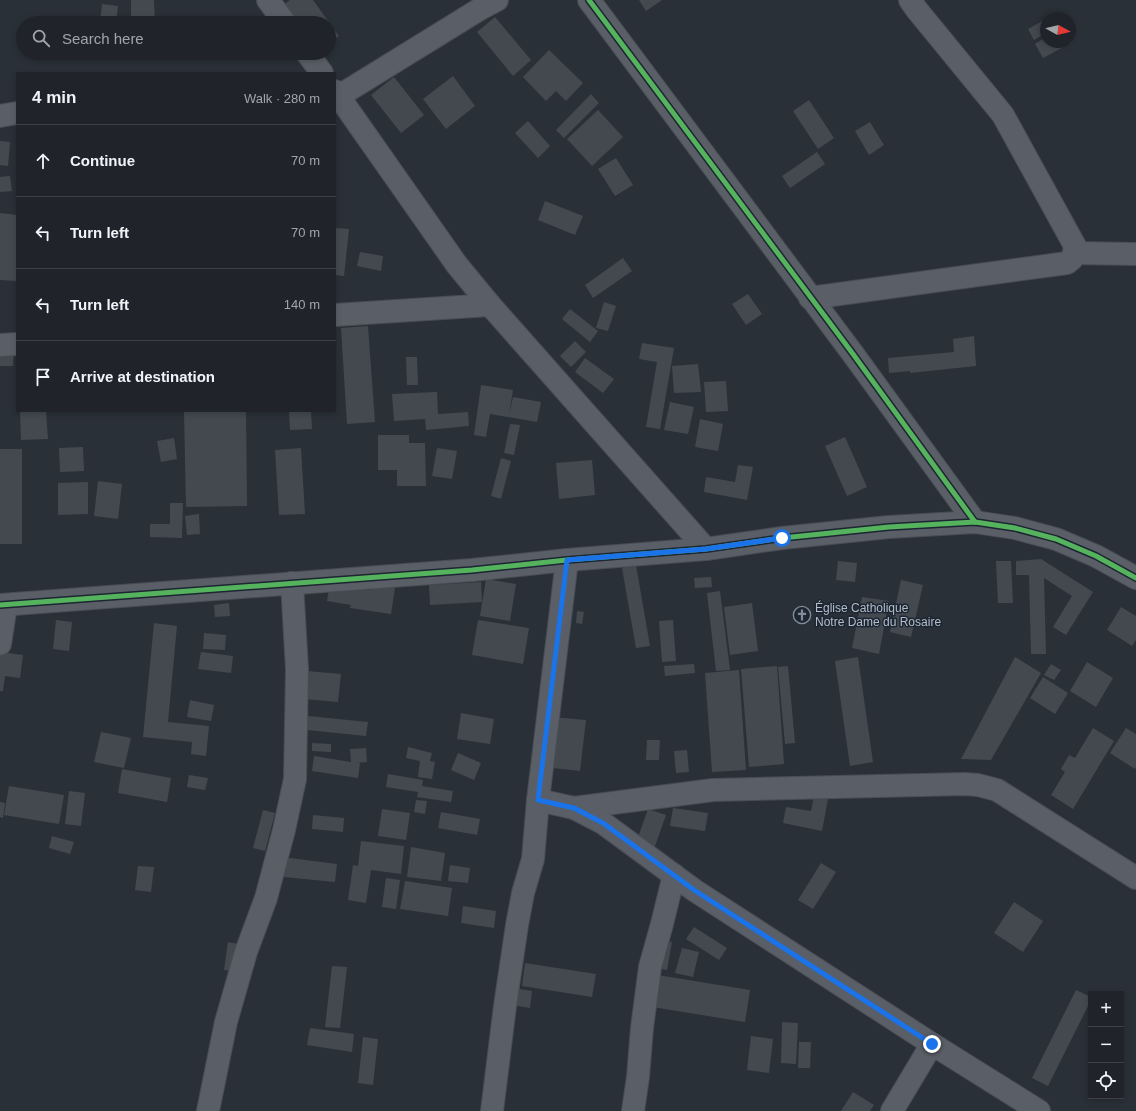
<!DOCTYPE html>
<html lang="en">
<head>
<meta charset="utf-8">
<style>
	body { margin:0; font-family:Helvetica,sans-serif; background:#282c32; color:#f1f3f6 }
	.controls { position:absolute; right:12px; bottom:12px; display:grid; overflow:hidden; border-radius:0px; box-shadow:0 2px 6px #0003 }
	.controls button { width:36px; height:36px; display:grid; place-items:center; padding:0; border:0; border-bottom:1px solid #3d4147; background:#20242a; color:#f1f3f6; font:20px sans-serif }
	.compass { position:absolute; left:1040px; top:12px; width:36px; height:36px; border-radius:50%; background:#20242a; box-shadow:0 2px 6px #0003; rotate:98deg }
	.stop { position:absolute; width:12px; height:12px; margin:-9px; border:3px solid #1a73e8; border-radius:50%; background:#fff }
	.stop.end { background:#1a73e8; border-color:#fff; box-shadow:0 1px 4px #0008 }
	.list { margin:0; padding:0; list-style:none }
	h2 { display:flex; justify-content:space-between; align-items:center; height:52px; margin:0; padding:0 16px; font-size:17px }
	h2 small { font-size:13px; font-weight:400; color:#a2a4a8 }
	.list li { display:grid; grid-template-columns:26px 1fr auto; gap:12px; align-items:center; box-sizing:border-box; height:72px; padding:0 16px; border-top:1px solid #3d4147 }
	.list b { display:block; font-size:15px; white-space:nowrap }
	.list em { font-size:13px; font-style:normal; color:#a2a4a8 }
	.icon { flex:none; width:22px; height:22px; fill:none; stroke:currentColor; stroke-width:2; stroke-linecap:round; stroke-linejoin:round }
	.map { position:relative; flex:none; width:1136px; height:1111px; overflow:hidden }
	.search { position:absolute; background:#20242a; box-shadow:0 2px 6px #0003; left:16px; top:16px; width:320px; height:44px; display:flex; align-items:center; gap:10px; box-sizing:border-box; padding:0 14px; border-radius:22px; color:#a2a4a8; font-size:15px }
	.panel { position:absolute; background:#20242a; box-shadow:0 2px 6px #0003; left:16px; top:72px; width:320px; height:340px; border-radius:0px }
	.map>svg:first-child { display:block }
	.building { fill:#444950 }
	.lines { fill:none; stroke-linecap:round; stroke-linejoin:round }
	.minor-casing { stroke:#484c53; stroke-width:24 }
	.minor { stroke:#5a5e66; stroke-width:22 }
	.cycleway-casing { stroke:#1d2633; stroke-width:8 }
	.cycleway { stroke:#56b35d; stroke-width:5 }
	.route { stroke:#1a73e8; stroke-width:5 }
	.labels { text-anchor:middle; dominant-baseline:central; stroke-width:3; stroke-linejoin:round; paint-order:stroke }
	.poi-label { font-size:12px; fill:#b4bcc9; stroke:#1d2633; text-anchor:start }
</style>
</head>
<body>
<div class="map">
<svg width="1136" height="1111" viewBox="0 0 1136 1111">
	<rect width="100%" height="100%" fill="#2a3038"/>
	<g class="building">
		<polygon points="131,0 154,0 155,23 131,23"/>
		<polygon points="290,0 313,0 339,36 329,43 329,23 296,23 283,5"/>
		<polygon points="639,0 662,0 646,11"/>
		<polygon points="102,4 118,6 116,23 100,23"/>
		<polygon points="247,17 249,23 231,23"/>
		<polygon points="495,17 531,60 513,76 477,32"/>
		<polygon points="1046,19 1046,33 1034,40 1028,29"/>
		<polygon points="175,20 204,22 204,23 174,23"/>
		<polygon points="1046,37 1046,42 1073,42 1043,58 1035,44"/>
		<polygon points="549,50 583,83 566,101 556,91 546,101 523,77"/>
		<polygon points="453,76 475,106 446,129 423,99"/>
		<polygon points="394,77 424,115 401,133 371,95"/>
		<polygon points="591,94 599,103 564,138 556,130"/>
		<polygon points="809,100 834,138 818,149 793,111"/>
		<polygon points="598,110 623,137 592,166 567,139"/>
		<polygon points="528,121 550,146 538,158 515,133"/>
		<polygon points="870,122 884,145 869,155 855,131"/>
		<polygon points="0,141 10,142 8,166 0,165"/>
		<polygon points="817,152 825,164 790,188 782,176"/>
		<polygon points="616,158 633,185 615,196 598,169"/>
		<polygon points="10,176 12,191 0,192 0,177"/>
		<polygon points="545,201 583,216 575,235 538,220"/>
		<polygon points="0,213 17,215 17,281 0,280"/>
		<polygon points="335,228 349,229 344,276 335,275"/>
		<polygon points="360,252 383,256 381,271 357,266"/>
		<polygon points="623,258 632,271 593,298 585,285"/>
		<polygon points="748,294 762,314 746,325 732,304"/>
		<polygon points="604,302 616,306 608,331 596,328"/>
		<polygon points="570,309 598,331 590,342 562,319"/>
		<polygon points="368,326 375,422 347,424 341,328"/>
		<polygon points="974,336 976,366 910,373 910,371 889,373 888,358 954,352 953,339"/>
		<polygon points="575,341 586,352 571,367 560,356"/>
		<polygon points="642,343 674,348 660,429 646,427 657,362 639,359"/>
		<polygon points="0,346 14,347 13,366 0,366"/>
		<polygon points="406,357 417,357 418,385 407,385"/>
		<polygon points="585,358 614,379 603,393 575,372"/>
		<polygon points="698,364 701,392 674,393 672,366"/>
		<polygon points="726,381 728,411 706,412 704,382"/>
		<polygon points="481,385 513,390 509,415 513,397 541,402 537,422 490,414 486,437 474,435"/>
		<polygon points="437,392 438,414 468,412 469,426 426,430 425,419 394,421 392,394"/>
		<polygon points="670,402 694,407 688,434 664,430"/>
		<polygon points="20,411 46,411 48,439 21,440"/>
		<polygon points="184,411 246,411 247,506 186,507"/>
		<polygon points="289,411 311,411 312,429 290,430"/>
		<polygon points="700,419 723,424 718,451 695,447"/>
		<polygon points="510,424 520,425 514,455 504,453"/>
		<polygon points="378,435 409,435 409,443 425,443 426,486 397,486 397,470 378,470"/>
		<polygon points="845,437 867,487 847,496 825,446"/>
		<polygon points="174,438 177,459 161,462 157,441"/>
		<polygon points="83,447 84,471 60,472 59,448"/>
		<polygon points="301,448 305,514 279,515 275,450"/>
		<polygon points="437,448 457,451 452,479 432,476"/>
		<rect x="0" y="449" width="22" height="95"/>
		<polygon points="501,458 511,461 501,499 491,496"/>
		<polygon points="592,460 595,495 559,499 556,463"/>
		<polygon points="738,465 753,467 747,500 704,492 706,477 735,482"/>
		<polygon points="98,481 122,484 118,519 94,516"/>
		<polygon points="88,482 88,514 58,515 58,483"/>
		<polygon points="170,503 183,503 182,538 150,537 150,524 170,524"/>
		<polygon points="199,514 200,534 187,535 185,516"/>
		<polygon points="1041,559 1093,592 1066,635 1053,627 1072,596 1044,578 1046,654 1031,654 1029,575 1016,575 1016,561"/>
		<polygon points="838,561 857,563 855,582 836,580"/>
		<polygon points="996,561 1011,561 1013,603 998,603"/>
		<polygon points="636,565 650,646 636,648 622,568"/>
		<polygon points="711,577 712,587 695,588 694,578"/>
		<polygon points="486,579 516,584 510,621 480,616"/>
		<polygon points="901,580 923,585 911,637 890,632"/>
		<polygon points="481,582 482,602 430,605 429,585"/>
		<polygon points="330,583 371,590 372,585 395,588 391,614 350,608 351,605 327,601"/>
		<polygon points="720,591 730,670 716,671 707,593"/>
		<polygon points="862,597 889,601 879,654 852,648"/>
		<polygon points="229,603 230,616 215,617 214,605"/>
		<polygon points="752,603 758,651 730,655 724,607"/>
		<polygon points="1121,607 1136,616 1136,640 1132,646 1107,630"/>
		<polygon points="577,611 584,612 582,624 576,623"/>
		<polygon points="56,620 72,622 69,651 53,649"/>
		<polygon points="478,620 529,628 523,664 472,655"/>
		<polygon points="673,620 676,661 662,662 659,621"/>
		<polygon points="154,623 177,626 168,722 209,726 206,756 191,754 192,742 143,737"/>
		<polygon points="204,633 226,635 225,650 203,649"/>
		<polygon points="0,652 23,655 20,678 5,676 3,691 0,691"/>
		<polygon points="201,652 233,656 231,673 198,669"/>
		<polygon points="858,657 873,762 850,766 835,661"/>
		<polygon points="1015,657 1041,673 991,760 961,759"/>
		<polygon points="1087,662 1113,678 1096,707 1070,691"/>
		<polygon points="694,664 695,673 665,676 664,666"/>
		<polygon points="1051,664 1061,670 1054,680 1044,675"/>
		<polygon points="777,666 784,764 749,767 741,669"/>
		<polygon points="788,666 795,743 785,744 778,667"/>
		<polygon points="739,670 746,770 712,772 705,673"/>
		<polygon points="307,671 341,674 338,702 304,699"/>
		<polygon points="1043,677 1068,693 1055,714 1030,698"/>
		<polygon points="190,700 214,705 211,721 187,717"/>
		<polygon points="461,713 494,719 490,744 457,739"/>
		<polygon points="298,715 368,722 366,736 297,729"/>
		<polygon points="541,716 586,720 580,771 535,766"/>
		<polygon points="1093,728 1114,741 1073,809 1051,795 1065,772 1061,769 1069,755 1075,758"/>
		<polygon points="1126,728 1136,734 1136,767 1135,769 1110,753"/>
		<polygon points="101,732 131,738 124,768 94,762"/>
		<polygon points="647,740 660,740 659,760 646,760"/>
		<polygon points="312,743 331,744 331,752 312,751"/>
		<polygon points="408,747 432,753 430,761 435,762 432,779 418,777 420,761 406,758"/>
		<polygon points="366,748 367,762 356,763 360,763 358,778 312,771 314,756 351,762 350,749"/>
		<polygon points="687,750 689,772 676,773 674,751"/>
		<polygon points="458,753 481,763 474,780 451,770"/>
		<polygon points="122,769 171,778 167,802 118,793"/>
		<polygon points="388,774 423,780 422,786 453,791 451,802 417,797 418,792 386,787"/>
		<polygon points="189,775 208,778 205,790 187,787"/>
		<polygon points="9,786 64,795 59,824 4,815"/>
		<polygon points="69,791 85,793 81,826 65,824"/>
		<polygon points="814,796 828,799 822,831 783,823 786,807 811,811"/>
		<polygon points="416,800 427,801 425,814 414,812"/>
		<polygon points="0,802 5,803 3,818 0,817"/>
		<polygon points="673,808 708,813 705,831 670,826"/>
		<polygon points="382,809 410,813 406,840 378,836"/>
		<polygon points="648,809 666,815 654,849 636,843"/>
		<polygon points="263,810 275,813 265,851 253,848"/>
		<polygon points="441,812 480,819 477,835 438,828"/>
		<polygon points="313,815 344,818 343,832 312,829"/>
		<polygon points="52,836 74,842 70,854 49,848"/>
		<polygon points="361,841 404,846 401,874 371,870 366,903 348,900 353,865 358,866"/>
		<polygon points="411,847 445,853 441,881 407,877"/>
		<polygon points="266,855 337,864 335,882 263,875"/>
		<polygon points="821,863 836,872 813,909 798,900"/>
		<polygon points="450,865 470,868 468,883 448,881"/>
		<polygon points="138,866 154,867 151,892 135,890"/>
		<polygon points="386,878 400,880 396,909 382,907"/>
		<polygon points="405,881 452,888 448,916 400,909"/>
		<polygon points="1014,902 1043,921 1023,952 994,933"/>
		<polygon points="463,906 496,911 494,928 461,923"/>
		<polygon points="694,927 727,948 719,960 686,939"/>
		<polygon points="651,938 672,942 667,970 647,967"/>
		<polygon points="228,942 249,946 245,973 224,970"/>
		<polygon points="682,948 699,952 693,977 675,973"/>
		<polygon points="525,963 596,974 592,997 522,986"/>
		<polygon points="332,966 347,967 340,1028 325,1027"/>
		<polygon points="645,973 750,990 745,1022 640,1005"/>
		<polygon points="497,985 532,991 530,1008 495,1002"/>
		<polygon points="1076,990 1091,997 1091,1000 1048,1086 1032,1078"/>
		<polygon points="782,1022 798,1023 796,1064 781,1063"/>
		<polygon points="310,1028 354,1034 352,1052 307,1045"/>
		<polygon points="751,1036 773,1039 769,1073 747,1070"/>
		<polygon points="363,1037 378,1039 373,1085 358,1083"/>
		<polygon points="799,1042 811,1042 810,1068 798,1068"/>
		<polygon points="853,1092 874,1105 870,1111 841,1111"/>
	</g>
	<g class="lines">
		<defs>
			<g id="minor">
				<polyline points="268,0 285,23"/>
				<polyline points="589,0 853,354 975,522"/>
				<polyline points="307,53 322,73"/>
				<polyline points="335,91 457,265 490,305 706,549"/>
				<polyline points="339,96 480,9 497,0"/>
				<polyline points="0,116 17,113"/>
				<polyline points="1074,253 1136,254"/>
				<polyline points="810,298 1067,263 1073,258 1075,246 1003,115 917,10 910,0"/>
				<polyline points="335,315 490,305"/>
				<polyline points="0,345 17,344"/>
				<polyline points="0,605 472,570 567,560 706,549 782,538 889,527 975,522 1015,528 1056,539 1096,556 1136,578"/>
				<polyline points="0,644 6,605"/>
				<polyline points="538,800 574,808 713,790 964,784 978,785 997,790 1136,878"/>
				<polyline points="574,808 603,823 694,890 932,1044 1039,1111"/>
				<polyline points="208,1111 226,1022 246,952 266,898 284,830 295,779 297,669 292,583"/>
				<polyline points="492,1111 505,1006 517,925 523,893 533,859 538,800 567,560"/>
				<polyline points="633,1111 638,1077 642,1028 650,967 662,924 674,875"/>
				<polyline points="892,1111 932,1044"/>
			</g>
		</defs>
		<use href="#minor" class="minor-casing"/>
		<use href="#minor" class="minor"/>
		<defs>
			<g id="cycleway">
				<polyline points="589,0 853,354 975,522"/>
				<polyline points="0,605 472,570 567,560 706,549 782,538 889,527 975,522 1015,528 1056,539 1096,556 1136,578"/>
			</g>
		</defs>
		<use href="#cycleway" class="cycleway-casing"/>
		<use href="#cycleway" class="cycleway"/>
	</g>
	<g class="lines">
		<polyline class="route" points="782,538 706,549 567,560 538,800 574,808 603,823 694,890 932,1044"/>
	</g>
	<defs>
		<symbol id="church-ring" viewBox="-11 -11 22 22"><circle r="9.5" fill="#1d2633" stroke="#848b96" stroke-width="1.5"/><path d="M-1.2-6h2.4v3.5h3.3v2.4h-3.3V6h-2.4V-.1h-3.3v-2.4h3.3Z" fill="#848b96"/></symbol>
	</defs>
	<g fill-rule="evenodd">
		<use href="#church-ring" x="792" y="605" width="20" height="20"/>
	</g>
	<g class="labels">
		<g class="poi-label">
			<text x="815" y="608">Église Catholique<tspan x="815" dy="14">Notre Dame du Rosaire</tspan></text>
		</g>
	</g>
</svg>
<div class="controls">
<button>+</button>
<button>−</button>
<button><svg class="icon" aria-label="locate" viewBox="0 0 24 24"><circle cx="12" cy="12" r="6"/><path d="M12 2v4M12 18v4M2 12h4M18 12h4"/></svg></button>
</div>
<svg class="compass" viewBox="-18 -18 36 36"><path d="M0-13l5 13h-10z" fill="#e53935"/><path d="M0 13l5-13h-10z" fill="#a2a4a8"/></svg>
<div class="stop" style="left:782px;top:538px"></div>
<div class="stop end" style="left:932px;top:1044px"></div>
<div class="search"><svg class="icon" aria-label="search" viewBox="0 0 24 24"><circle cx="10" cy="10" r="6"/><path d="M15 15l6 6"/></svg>Search here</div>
<section class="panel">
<h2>4 min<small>Walk · 280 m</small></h2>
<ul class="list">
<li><svg class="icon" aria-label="ahead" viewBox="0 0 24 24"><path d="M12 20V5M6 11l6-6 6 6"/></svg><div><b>Continue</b></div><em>70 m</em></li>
<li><svg class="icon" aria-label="left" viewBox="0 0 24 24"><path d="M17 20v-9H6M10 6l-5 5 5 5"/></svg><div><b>Turn left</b></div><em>70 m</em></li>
<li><svg class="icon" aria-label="left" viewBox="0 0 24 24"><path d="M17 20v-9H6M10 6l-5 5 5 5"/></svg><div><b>Turn left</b></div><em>140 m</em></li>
<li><svg class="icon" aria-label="arrive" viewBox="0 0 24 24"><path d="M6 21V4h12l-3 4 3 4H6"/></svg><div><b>Arrive at destination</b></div></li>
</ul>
</section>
</div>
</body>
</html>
